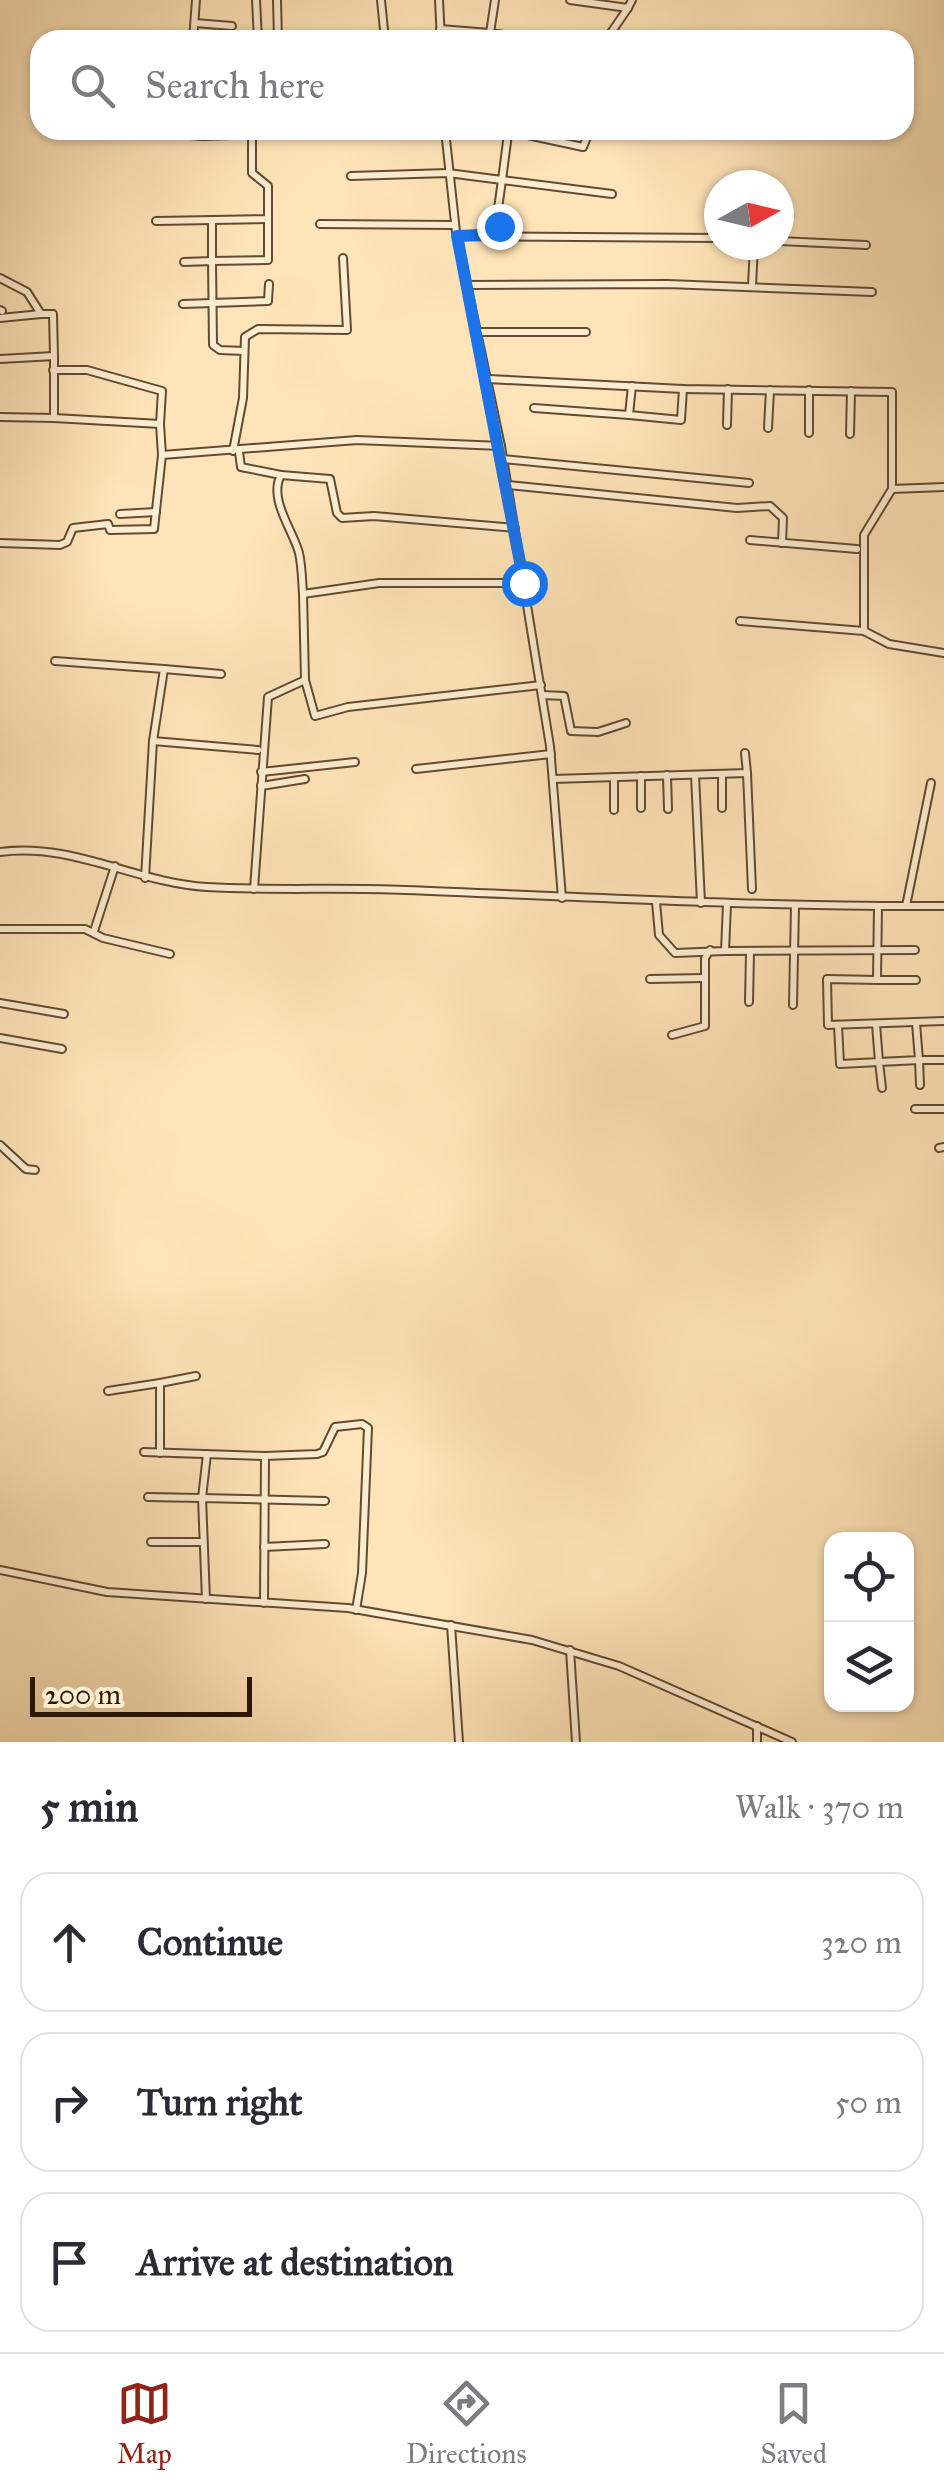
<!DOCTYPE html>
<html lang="en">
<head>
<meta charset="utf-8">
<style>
	body { margin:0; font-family:"IM FELL Great Primer",serif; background:#f2f2f3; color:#2b2b33 }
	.controls { position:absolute; right:30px; bottom:30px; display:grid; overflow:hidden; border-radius:20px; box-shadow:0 2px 8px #0004 }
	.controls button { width:90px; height:90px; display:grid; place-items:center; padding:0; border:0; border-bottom:2px solid #e1e1e2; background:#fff; color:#2b2b33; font:50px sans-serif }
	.compass { position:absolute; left:704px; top:170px; width:90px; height:90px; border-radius:50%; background:#fff; box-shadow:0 2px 8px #0004; rotate:82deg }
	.scale { position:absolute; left:30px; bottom:25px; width:222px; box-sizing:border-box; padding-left:10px; border:5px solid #2f1705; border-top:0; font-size:28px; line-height:35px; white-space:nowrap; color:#2f1705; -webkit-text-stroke:8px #feedd1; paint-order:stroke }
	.stop { position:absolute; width:30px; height:30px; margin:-22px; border:8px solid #1a73e8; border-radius:50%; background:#fff }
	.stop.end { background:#1a73e8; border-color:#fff; box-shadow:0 2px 10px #0008 }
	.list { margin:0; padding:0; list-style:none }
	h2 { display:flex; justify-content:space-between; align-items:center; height:130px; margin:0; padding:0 40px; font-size:42px }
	h2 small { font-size:32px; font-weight:400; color:#7c7c81 }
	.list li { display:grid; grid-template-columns:65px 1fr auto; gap:30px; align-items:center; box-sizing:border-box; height:140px; margin:0 20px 20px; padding:0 20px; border:2px solid #e1e1e2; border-radius:30px }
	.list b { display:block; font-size:38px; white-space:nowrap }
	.list em { font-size:32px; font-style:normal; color:#7c7c81 }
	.icon { flex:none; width:55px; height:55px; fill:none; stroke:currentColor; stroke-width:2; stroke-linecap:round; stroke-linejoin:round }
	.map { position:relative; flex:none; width:944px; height:1742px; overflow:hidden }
	.search { position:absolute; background:#fff; box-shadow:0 2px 8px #0004; left:30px; right:30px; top:30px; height:110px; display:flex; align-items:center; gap:25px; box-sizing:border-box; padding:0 35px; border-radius:30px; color:#7c7c81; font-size:38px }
	.sheet { height:610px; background:#fff }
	nav { display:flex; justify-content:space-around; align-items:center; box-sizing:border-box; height:140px; border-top:2px solid #e1e1e2; background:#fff; font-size:28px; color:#7c7c81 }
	nav a { display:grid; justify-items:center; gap:5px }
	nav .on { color:#8f2418 }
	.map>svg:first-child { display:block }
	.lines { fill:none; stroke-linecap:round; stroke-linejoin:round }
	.minor-casing { stroke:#634a32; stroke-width:10 }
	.minor { stroke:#feedd1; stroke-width:6 }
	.route { stroke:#1a73e8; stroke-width:12 }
</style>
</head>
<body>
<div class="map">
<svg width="944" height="1742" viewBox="0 0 944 1742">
	<rect width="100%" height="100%" fill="#fee4b8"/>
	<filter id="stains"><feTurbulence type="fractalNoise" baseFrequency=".002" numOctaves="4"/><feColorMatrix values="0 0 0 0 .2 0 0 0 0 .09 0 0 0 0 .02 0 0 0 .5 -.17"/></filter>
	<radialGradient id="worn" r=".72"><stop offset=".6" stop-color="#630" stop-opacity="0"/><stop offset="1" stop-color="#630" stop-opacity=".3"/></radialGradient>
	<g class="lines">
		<defs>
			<g id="minor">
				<polyline points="256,0 258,40"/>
				<polyline points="277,0 278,40"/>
				<polyline points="381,0 385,40"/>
				<polyline points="439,0 441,40"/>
				<polyline points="570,0 628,8 632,0"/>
				<polyline points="195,23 232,26"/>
				<polyline points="440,29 490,33 495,0"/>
				<polyline points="490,33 541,40"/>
				<polyline points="193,40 196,0"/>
				<polyline points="606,40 628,8"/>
				<polyline points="111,130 204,136 374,130"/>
				<polyline points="445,130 456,232 501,446 550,746 562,898"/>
				<polyline points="509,131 583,147 590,130"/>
				<polyline points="351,176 448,173 502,180 508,134 457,130"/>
				<polyline points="212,220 212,261 268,260 268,219"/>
				<polyline points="156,221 268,219 268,186 252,173 252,131"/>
				<polyline points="320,224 455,225"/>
				<polyline points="503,234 497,216 502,180 612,194"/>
				<polyline points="457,236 719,238"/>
				<polyline points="779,241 866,245"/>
				<polyline points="184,262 212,261 213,345 220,350 244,351"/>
				<polyline points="0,278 27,292 41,314 53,314 54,356"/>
				<polyline points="468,285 668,284 872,292"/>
				<polyline points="752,286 754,245"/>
				<polyline points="183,304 268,301 269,284"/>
				<polyline points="0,310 2,311"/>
				<polyline points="0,318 41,314"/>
				<polyline points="478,332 586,332"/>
				<polyline points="0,359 54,356 54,418 0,417"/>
				<polyline points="53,370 87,370 162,391 160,424 54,418"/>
				<polyline points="488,379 683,389 892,392 892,489"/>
				<polyline points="632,386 629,415 681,420 683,389"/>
				<polyline points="534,408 629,415"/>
				<polyline points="160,424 162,455"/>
				<polyline points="727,425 728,389"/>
				<polyline points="768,428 770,390"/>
				<polyline points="809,433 809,390"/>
				<polyline points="850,434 851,391"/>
				<polyline points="233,451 243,398 245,337 258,329 347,330 343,258"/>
				<path d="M239 452 241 467 281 475C268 499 293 530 299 553 302 566 302 580 303 594"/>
				<polyline points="503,459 749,483"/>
				<polyline points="281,475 330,479 337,513 342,518 374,516 515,528"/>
				<polyline points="508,485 737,508 770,506 783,518 782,543"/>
				<polyline points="120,514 156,512"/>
				<polyline points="750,540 857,549"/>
				<polyline points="0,543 60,545 67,542 73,528 108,524 110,530 154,529 162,455 357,440 501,446"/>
				<polyline points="740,621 864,631 889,644 944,653"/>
				<polyline points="864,631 864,535 892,489 944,487"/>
				<polyline points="55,661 164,669 153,741 145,878"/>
				<polyline points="164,669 221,674"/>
				<polyline points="305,680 315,716 348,707 541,685"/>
				<polyline points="542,695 564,696 571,731 598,732 626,723"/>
				<polyline points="153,741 258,750"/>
				<polyline points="745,753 747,773"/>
				<polyline points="416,769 551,754"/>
				<polyline points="261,772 355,762"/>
				<polyline points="667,775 668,809"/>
				<polyline points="695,775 701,903"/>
				<polyline points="614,777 614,810"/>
				<polyline points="553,779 747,773 752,889"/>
				<polyline points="261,786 305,779"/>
				<polyline points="641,808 641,776"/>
				<polyline points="722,808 722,774"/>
				<path d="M0 852C73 842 136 883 207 887 273 891 339 887 405 890 585 897 764 907 944 906"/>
				<polyline points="254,889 268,697 305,680 303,594 379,583 524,583"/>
				<polyline points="656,902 659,935 675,953 725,951 727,904"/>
				<polyline points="878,906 877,980 916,980"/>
				<polyline points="906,906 931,783"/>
				<polyline points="0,929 85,929 103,938 170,954"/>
				<polyline points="94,931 115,866"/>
				<polyline points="725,951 915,950"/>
				<polyline points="650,979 704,978"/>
				<polyline points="877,980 827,979 828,1025 944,1021"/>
				<polyline points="749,1002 750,953"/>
				<polyline points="0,1003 64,1014"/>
				<polyline points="793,1005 795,905"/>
				<polyline points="838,1025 840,1064 879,1062 876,1024"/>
				<polyline points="672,1035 705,1026 705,958 710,950"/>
				<polyline points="0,1038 62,1049"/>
				<polyline points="920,1085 919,1060 944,1060"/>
				<polyline points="882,1088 879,1062 919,1060 916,1023"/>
				<polyline points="915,1109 944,1109"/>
				<polyline points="0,1145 26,1169 35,1170"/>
				<polyline points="939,1148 944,1147"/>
				<polyline points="160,1383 196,1376"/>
				<polyline points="108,1391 160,1383 160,1453"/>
				<polyline points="144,1452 265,1456 264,1603"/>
				<polyline points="265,1456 317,1454 323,1452 335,1427 362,1424 368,1428 362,1573 356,1610"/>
				<polyline points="148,1497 202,1498 207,1454"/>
				<polyline points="151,1542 202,1542"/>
				<polyline points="264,1547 325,1544"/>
				<polyline points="0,1570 107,1592 348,1608 532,1640 619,1666 792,1742"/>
				<polyline points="206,1599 202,1498 325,1501"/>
				<polyline points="451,1625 459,1742"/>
				<polyline points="570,1650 576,1742"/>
				<polyline points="757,1742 757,1726"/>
			</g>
		</defs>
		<use href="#minor" class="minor-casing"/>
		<use href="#minor" class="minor"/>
	</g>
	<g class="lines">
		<polyline class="route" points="499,226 503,234 457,236 524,583"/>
	</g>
	<rect width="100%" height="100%" filter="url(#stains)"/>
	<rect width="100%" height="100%" fill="url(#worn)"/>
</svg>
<div class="controls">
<button><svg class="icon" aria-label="locate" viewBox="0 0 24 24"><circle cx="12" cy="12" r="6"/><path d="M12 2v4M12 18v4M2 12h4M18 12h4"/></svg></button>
<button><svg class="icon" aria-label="layers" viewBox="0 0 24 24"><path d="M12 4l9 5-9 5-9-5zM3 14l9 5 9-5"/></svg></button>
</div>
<svg class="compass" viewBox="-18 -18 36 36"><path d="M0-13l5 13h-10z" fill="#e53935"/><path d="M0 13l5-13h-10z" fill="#7c7c81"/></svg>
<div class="scale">200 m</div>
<div class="stop" style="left:524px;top:583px"></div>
<div class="stop end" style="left:499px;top:226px"></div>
<div class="search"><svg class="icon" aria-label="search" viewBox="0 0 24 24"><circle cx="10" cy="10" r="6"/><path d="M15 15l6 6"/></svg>Search here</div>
</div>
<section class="sheet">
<h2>5 min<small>Walk · 370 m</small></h2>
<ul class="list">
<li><svg class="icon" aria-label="ahead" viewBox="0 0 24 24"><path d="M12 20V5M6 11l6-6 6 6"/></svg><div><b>Continue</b></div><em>320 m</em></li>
<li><svg class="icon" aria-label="right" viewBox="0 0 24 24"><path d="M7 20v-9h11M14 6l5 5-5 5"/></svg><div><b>Turn right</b></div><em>50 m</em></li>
<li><svg class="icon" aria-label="arrive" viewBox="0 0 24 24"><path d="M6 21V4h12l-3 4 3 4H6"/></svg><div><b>Arrive at destination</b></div></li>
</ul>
</section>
<nav>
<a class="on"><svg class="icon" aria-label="map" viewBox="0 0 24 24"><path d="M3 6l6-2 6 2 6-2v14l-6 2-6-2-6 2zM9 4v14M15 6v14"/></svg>Map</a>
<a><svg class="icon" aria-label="directions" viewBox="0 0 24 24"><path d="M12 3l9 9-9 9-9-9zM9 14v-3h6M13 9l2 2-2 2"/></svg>Directions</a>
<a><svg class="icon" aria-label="saved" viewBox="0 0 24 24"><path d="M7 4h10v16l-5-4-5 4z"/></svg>Saved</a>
</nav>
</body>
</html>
